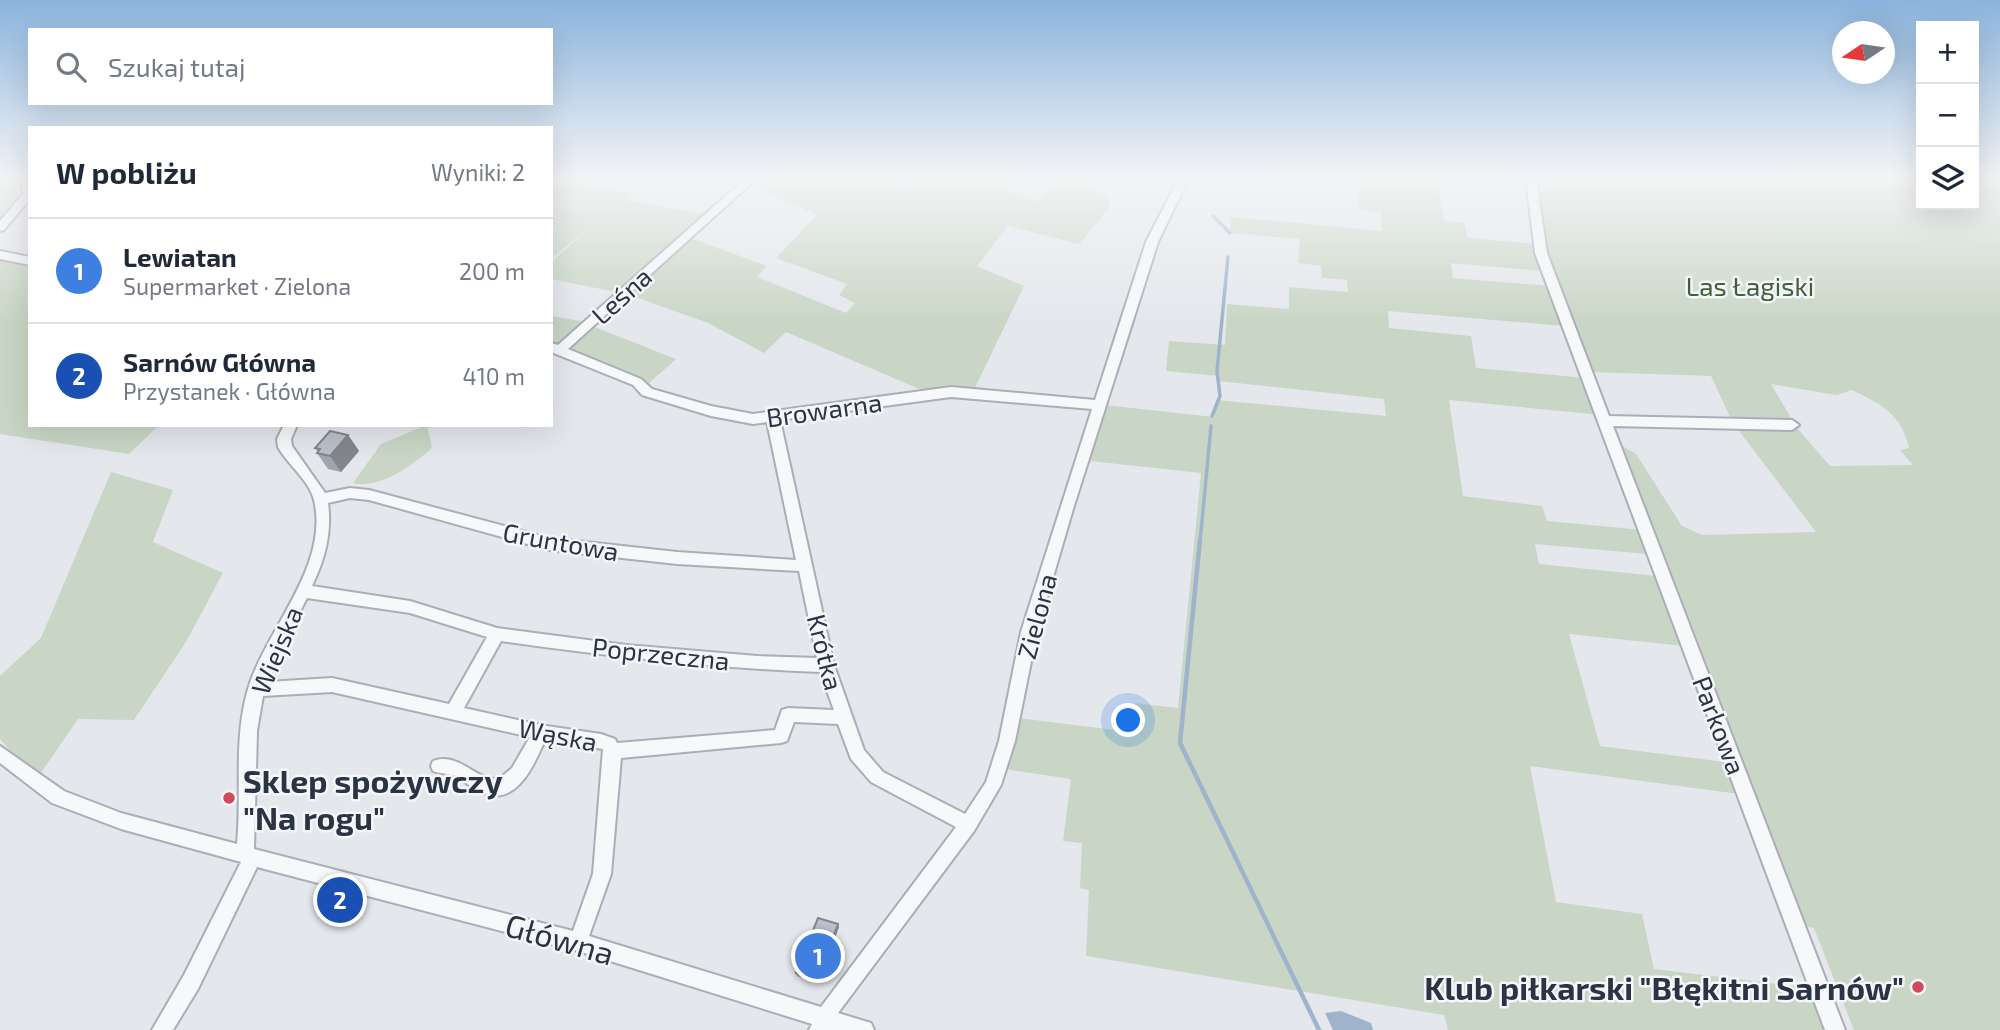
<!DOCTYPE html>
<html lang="pl">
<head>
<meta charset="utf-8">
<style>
	body { margin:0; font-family:"Exo 2",sans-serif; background:#f2f2f3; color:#1f2937 }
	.controls { position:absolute; right:21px; top:21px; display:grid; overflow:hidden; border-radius:0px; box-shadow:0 7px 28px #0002 }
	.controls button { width:63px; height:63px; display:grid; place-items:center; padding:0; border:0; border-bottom:2px solid #e0e1e3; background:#fff; color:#1f2937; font:35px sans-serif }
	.compass { position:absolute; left:1832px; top:21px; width:63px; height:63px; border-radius:50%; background:#fff; box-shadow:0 7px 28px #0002; rotate:257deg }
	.you { position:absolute; left:1129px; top:721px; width:24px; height:24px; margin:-18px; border:5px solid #fff; border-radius:50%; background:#1a73e8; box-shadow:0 0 0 10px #1a73e833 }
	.badge { display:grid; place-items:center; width:46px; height:46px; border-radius:50%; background:#7c3aed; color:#fff; font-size:23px; font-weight:700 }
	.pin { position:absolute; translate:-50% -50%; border:4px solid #fff; box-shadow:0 2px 7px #0006 }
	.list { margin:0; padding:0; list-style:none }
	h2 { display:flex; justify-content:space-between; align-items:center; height:91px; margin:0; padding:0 28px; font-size:30px }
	h2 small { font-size:23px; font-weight:400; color:#747a83 }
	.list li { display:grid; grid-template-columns:46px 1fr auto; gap:21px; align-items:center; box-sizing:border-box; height:105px; padding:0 28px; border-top:2px solid #e0e1e3 }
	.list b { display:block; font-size:26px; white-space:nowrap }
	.list p { margin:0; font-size:23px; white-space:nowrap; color:#747a83 }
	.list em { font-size:23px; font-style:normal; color:#747a83 }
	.icon { flex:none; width:38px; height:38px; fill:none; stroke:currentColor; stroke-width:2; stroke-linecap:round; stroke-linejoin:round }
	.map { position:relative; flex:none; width:2000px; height:1030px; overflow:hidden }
	.search { position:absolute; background:#fff; box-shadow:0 7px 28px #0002; left:28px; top:28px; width:525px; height:77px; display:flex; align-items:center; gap:18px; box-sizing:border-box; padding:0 24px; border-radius:0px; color:#747a83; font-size:26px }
	.panel { position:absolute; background:#fff; box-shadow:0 7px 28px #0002; left:28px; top:126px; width:525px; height:301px; border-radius:0px }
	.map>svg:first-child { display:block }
	.green { fill:#c9d6c5; fill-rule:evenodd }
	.water { fill:#9fb4cc }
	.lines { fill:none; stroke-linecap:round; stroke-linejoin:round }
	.stream-far1 { stroke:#9fb4cc; stroke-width:3.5 }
	.stream { stroke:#9fb4cc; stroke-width:4.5 }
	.minor-casing { stroke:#a9aeb7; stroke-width:4 }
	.minor { fill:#f7f8fa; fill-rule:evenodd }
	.wall { fill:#a1a5ae }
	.shaded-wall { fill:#83868d }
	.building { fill:#bbc0ca; stroke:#83868d; stroke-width:2 }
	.poi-dot { fill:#d1495b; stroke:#f4f6f9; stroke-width:2.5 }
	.labels { text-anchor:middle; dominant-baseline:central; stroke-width:5; stroke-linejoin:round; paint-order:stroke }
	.park-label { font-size:26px; fill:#3f6138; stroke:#f4f6f9 }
	.street-label { font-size:26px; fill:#2b3445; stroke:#f4f6f9 }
	.near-poi-label { font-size:32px; font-weight:bold; fill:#2b3445; stroke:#f4f6f9; text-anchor:start }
	.near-street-label { font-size:32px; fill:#2b3445; stroke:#f4f6f9 }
</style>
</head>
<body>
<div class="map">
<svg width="2000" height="1030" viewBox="0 0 2000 1030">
	<rect width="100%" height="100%" fill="#e4e7ec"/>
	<g class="green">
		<polygon points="0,178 5,178 17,190 17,203 0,229"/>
		<polygon points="761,178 836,178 847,182 851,178 869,178 905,191 913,183 902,178 973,178 1038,201 1058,183 1046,178 1078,178 1093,191 1109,197 1109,208 1079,244 1008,226 977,266 1024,286 973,392 924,391 786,332 764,353 708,323 627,294 693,239 767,266 757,277 846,313 855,303 839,295 847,284 776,258 817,215 754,186"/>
		<path d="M1534 178H1921V205H1974V178H2000V1030H1854L1814 928 1802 926 1696 636 1619 444 1636 454 1682 526 1702 535 1816 532 1733 423 1711 376 1588 372 1544 254ZM1771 384 1836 395 1852 390C1882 405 1901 413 1909 448L1900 450 1913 465 1830 466 1797 428Z"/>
		<polygon points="1359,179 1438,186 1444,221 1464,223 1468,238 1537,244 1544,271 1451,263 1453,278 1550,286 1565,326 1388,311 1389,328 1471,336 1476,368 1586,378 1601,415 1449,400 1463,496 1542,506 1547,521 1643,530 1647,554 1535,544 1539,564 1656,576 1684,646 1569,634 1600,746 1725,762 1739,794 1530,766 1556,902 1642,914 1654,969 1812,988 1827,1030 1448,1030 1444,1015 1086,956 1089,890 1080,888 1082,843 1063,841 1071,779 1004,769 1018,718 1131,732 1135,703 1178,708 1201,473 1090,461 1105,405 1214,417 1216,400 1386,416 1384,399 1219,381 1218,376 1166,371 1169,341 1225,345 1227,304 1289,309 1289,287 1348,292 1347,280 1322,278 1321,266 1298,263 1300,239 1230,233 1231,217 1382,231 1381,212 1358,210"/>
		<polygon points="563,181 631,194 626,200 706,215 621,293 551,279 551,263 589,228 551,259 551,194"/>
		<polygon points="0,260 30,265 30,425 159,425 129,454 0,434"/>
		<polygon points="551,316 586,322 565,341 551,345"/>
		<polygon points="592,326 676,359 648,384 574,351 571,347"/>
		<path d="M427 425 432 448C411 466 381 489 353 483L381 444Z"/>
		<polygon points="111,472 173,490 153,542 223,573 186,642 134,720 78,719 36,780 0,739 0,676 41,638"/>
	</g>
	<polygon class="water" points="1341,1011 1371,1023 1373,1030 1333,1030 1325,1013"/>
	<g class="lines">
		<g class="stream-far1">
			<polyline points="1213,216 1230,233"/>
			<polyline points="1212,416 1220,396 1217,371 1228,257"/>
			<polyline points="1200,542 1211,426"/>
		</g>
		<polyline class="stream" points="1200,540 1180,743 1319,1030"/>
		<defs>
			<g id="minor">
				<polygon points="14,178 26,178 30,182 30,199 4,230 0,231 0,221 23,194 22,186"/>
				<path d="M746 178H757L568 349 641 379 652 389 711 406 753 414 951 387 1095 400 1146 242 1179 178H1189L1158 242 1073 509 1037 632 1015 741 1001 785 974 831 838 1013 871 1023 874 1030H809L812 1024 578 951 257 867 198 989 173 1030H152L184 975 241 862 121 829 52 803 0 763V746L64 791 121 813 237 844C242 793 233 739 248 689 266 629 330 566 314 500 309 480 288 465 278 447L277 439 284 425H297L291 439 292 446 325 493 350 488 369 490 549 538 677 552 796 560 767 422 753 424 711 416 642 395 633 385 551 352V343L558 345ZM951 397 1092 409 1021 632 999 741 986 782 965 814 883 772 864 750 834 665 780 420ZM350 498 369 500 549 550 677 564 799 571 817 658 757 656 626 645 497 628 410 601 312 586C325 559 332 533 328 503ZM307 598 410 613 487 637 449 704 332 678 267 682 281 648ZM501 641C607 656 713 668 820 672L834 710 788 708 782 710 775 730 617 743 615 739 601 734 540 725 464 708ZM332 692 530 737 512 768 499 779C475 781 459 751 433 761L431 766 433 771C440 774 448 773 455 776 467 782 475 792 489 795 520 801 535 762 545 740L603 749 593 874 573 931 254 849 257 731 263 696ZM794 722 838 724 851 759 871 782 956 827 821 1007 589 936 611 874 621 758 781 743 787 741Z"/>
				<polygon points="1526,178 1536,178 1547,253 1609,416 1792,420 1799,425 1792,430 1613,426 1845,1030 1825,1030 1535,253"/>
				<polygon points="0,251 30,257 30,265 0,259"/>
			</g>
		</defs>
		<use href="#minor" class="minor-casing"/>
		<use href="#minor" class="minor"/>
	</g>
	<g class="wall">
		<polygon points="348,435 359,451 341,472 328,469 317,453 318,452 315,448"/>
		<polygon points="838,924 839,927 818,983 797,976 796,973"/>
	</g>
	<g class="shaded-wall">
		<polygon points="348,435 359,451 341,472 330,456"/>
		<polygon points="838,924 839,927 818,983 817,980"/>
	</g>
	<g class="building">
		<polygon points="330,431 348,435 330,456 317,453 320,449 315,448"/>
		<polygon points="818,918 838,924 817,980 796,973"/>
	</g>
	<linearGradient id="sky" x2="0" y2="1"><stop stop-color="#8bb4dd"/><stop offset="0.55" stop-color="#f3f4f6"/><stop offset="1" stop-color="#f3f4f6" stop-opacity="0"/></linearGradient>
	<rect width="2000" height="322" fill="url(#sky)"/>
	<g class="poi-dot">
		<circle cx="229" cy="798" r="7"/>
		<circle cx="1918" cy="987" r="7"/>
	</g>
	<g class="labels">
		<g class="park-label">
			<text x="1750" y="285">Las Łagiski</text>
		</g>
		<g class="street-label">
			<text transform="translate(621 295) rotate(-42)">Leśna</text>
			<text transform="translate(824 409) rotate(-8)">Browarna</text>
			<text transform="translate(561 541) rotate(10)">Gruntowa</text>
			<text transform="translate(1036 616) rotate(-75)">Zielona</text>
			<text transform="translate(276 650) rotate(-67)">Wiejska</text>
			<text transform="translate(826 652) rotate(76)">Krótka</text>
			<text transform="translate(661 653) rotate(6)">Poprzeczna</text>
			<text transform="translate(1720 725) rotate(69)">Parkowa</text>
			<text transform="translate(558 734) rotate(11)">Wąska</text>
		</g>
		<g class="near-poi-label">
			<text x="243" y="780">Sklep spożywczy<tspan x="243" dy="37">"Na rogu"</tspan></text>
			<text x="1904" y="987" text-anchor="end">Klub piłkarski "Błękitni Sarnów"</text>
		</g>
		<g class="near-street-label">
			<text transform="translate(560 938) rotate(16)">Główna</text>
		</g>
	</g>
</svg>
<div class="controls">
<button>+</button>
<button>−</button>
<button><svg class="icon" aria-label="layers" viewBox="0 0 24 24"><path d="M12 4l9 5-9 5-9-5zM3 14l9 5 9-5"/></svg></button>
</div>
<svg class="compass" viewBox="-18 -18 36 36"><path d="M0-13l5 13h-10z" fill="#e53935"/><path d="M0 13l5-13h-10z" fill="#747a83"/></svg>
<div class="you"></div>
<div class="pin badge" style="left:818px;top:956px;background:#3f7fe0">1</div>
<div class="pin badge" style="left:340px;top:900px;background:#1a4fb4">2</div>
<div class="search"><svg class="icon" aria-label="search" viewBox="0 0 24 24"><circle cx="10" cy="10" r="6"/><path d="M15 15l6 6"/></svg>Szukaj tutaj</div>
<section class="panel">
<h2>W pobliżu<small>Wyniki: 2</small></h2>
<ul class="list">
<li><span class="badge" style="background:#3f7fe0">1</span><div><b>Lewiatan</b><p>Supermarket · Zielona</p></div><em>200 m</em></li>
<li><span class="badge" style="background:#1a4fb4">2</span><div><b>Sarnów Główna</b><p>Przystanek · Główna</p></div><em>410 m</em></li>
</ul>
</section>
</div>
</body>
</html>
